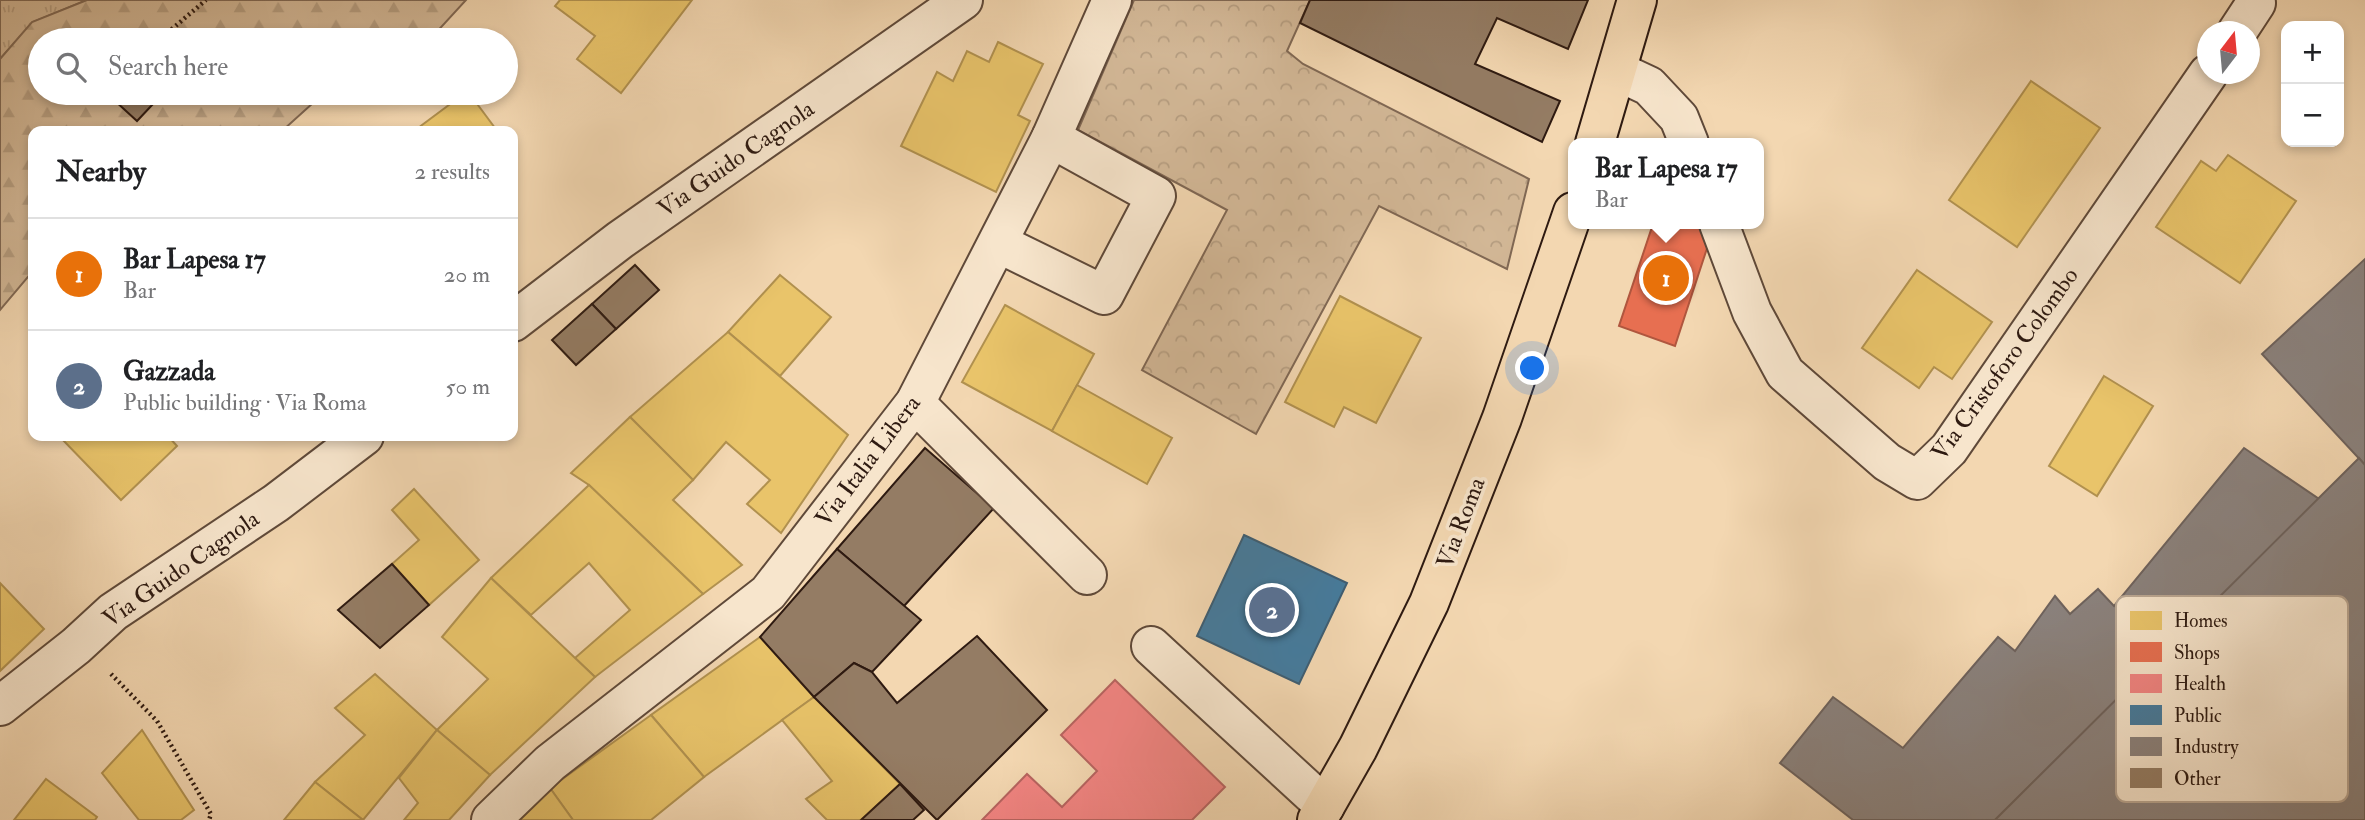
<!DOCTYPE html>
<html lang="en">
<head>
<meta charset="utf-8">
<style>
	body { margin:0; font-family:"IM FELL Double Pica",serif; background:#f2f2f2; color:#202124 }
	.controls { position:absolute; right:21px; top:21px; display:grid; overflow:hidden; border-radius:14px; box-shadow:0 4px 10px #0003 }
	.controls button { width:63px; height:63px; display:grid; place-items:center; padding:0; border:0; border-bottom:2px solid #e0e0e0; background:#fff; color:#202124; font:35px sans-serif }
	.compass { position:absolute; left:2197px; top:21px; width:63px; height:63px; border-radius:50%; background:#fff; box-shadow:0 4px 10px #0003; rotate:16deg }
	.you { position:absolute; left:1533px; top:369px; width:24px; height:24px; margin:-18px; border:5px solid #fff; border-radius:50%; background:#1a73e8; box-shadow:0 0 0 10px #1a73e833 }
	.badge { display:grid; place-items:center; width:46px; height:46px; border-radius:50%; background:#8f2418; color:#fff; font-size:23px; font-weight:700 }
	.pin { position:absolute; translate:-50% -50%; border:4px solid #fff; box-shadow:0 2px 7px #0006 }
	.popup { position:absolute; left:1568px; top:138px; width:196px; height:91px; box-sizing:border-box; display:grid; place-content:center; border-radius:14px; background:#fff; filter:drop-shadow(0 2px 5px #0005); font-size:23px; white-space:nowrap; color:#757577 }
	.popup b { font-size:26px; color:#202124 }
	.popup::after { content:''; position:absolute; left:50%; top:100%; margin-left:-14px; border:14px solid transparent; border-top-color:#fff }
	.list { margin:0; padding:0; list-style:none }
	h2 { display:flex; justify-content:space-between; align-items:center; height:91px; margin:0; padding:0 28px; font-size:30px }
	h2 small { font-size:23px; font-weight:400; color:#757577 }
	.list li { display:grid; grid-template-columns:46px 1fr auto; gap:21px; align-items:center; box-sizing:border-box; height:112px; padding:0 28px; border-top:2px solid #e0e0e0 }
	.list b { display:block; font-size:26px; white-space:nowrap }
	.list p { margin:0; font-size:23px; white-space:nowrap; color:#757577 }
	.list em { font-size:23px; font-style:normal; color:#757577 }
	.icon { flex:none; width:38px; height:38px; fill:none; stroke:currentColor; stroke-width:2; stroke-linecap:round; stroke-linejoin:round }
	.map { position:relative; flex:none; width:2365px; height:820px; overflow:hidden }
	.search { position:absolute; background:#fff; box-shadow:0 4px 10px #0003; left:28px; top:28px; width:490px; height:77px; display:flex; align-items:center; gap:18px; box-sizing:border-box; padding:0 24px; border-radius:38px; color:#757577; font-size:26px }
	.panel { position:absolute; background:#fff; box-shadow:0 4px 10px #0003; left:28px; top:126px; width:490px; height:315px; border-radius:14px }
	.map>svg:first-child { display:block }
	.grass { fill:url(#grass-tufts); stroke:#806854; stroke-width:2 }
	.forest { fill:url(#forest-firs); stroke:#806854; stroke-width:2 }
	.park { fill:url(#park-crowns); stroke:#806854; stroke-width:2 }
	.homes { fill:#e9c46a; stroke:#b1914f; stroke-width:2 }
	.shops { fill:#e76f51; stroke:#b0563e; stroke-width:2 }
	.health { fill:#f28482; stroke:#b76460; stroke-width:2 }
	.public { fill:#457b9d; stroke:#3e5e73; stroke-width:2 }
	.industry { fill:#8a817c; stroke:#6e625c; stroke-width:2 }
	.building { fill:#947c64; stroke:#2e1a11; stroke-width:2 }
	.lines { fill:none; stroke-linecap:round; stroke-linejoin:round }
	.minor-casing { stroke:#5f4939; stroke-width:42 }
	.major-casing { stroke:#2e1a11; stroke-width:42 }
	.path { stroke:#2e1a11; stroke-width:4.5; stroke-dasharray:2 3.5; stroke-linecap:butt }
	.minor { stroke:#f7e5cc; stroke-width:38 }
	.major { stroke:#f3d7b1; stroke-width:38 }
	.labels { text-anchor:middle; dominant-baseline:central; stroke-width:7; stroke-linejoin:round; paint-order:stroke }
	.street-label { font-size:24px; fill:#2e1a11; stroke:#f7e5cc }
	.key { fill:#f7e5cc; stroke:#bba894; stroke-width:2 }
	.key-label { font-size:19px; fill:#2e1a11 }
</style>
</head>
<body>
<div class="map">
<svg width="2365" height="820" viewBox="0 0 2365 820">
	<defs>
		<pattern id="grass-tufts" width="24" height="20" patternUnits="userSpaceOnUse" patternTransform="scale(1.75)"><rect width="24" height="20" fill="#d2b796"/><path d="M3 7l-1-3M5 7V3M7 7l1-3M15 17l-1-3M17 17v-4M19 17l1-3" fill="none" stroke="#b59d80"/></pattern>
		<pattern id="forest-firs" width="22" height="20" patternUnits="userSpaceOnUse" patternTransform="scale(1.75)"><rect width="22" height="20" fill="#d2b796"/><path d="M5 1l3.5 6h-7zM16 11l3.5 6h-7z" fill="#b59d80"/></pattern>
		<pattern id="park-crowns" width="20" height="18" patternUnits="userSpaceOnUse" patternTransform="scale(1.75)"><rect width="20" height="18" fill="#d2b796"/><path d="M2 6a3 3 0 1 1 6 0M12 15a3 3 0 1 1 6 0" fill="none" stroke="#b59d80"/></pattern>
	</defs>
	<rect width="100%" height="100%" fill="#f3d7b1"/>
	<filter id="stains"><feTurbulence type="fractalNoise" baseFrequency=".00286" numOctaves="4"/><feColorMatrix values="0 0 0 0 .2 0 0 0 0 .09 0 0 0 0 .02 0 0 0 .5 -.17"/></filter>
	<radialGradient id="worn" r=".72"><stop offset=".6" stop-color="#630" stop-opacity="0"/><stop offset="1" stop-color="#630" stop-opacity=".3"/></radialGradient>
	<polygon class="grass" points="0,0 87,0 33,22 0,59"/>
	<polygon class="forest" points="87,0 466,0 433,36 389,33 381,40 40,40 40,93 324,93 282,131 33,131 33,271 0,310 0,59 32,22"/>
	<polygon class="park" points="1134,0 1310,0 1287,51 1303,64 1529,179 1507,269 1379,206 1256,434 1142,370 1227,210 1078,130"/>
	<g class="homes">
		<polygon points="560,0 692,0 621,93 577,59 595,36 555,6"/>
		<polygon points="998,42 1043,64 1018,115 1030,121 996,192 901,146 937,72 953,81 967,51 989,62"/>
		<polygon points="2031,81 2100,128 2017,247 1949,200"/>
		<polygon points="465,93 469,93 495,128 491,131 414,131"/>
		<polygon points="2228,155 2296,201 2240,283 2156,227 2201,161 2216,171"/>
		<polygon points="1917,270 1992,322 1952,379 1934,367 1919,388 1862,348"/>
		<polygon points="780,275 831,317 780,376 728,332"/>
		<polygon points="1340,296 1421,338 1376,423 1344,407 1334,427 1285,402"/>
		<polygon points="1005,305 1094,354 1052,431 962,382"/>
		<polygon points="728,332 848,435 781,533 747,504 770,480 726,442 693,480 630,417"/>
		<polygon points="2104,376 2153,406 2097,496 2049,466"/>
		<polygon points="1077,385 1172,438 1147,484 1052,431"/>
		<polygon points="630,417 693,480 673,500 742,565 703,594 589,485 571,473"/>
		<polygon points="59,436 168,436 177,446 121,500"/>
		<polygon points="589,485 703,594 595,677 575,658 630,610 589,563 531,615 491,578"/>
		<polygon points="414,489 479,560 429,605 392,564 419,540 392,510"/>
		<polygon points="491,578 595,677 490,775 437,730 488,679 442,637"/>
		<polygon points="0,583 44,629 0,671"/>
		<polygon points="760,637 814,697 704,777 651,715"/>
		<polygon points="375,674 437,730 363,820 315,782 365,735 335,708"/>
		<polygon points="814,697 900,784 861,820 827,820 806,799 832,781 782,720"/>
		<polygon points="651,715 704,777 651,820 573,820 550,788"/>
		<polygon points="142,730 194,810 181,820 139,820 102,773"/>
		<polygon points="437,730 490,775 449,820 404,820 418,803 399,778"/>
		<polygon points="46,779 97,817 95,820 14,820"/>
		<polygon points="315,782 363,820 284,820"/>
		<polygon points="550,788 573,820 517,820"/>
	</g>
	<polygon class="shops" points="1653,224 1690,224 1713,230 1675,346 1619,326"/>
	<polygon class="health" points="1115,680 1225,787 1192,820 982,820 1027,774 1062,807 1097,771 1061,735"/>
	<polygon class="public" points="1244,535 1347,583 1299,684 1197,636"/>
	<g class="industry">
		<polygon points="2365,259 2365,465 2262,354"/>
		<polygon points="2244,448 2319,499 1995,820 1853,820 1780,763 1833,697 1903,748 1998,637 2015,651 2055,596 2070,614 2098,589 2114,606"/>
		<polygon points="2359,458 2365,465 2365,820 1995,820"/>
	</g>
	<g class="building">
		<polygon points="1310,0 1588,0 1568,49 1497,18 1475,64 1560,101 1542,142 1300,23"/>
		<polygon points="121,93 141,93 153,104 137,121 114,100"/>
		<polygon points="635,265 659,290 616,329 592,304"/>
		<polygon points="592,304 616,329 576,365 552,340"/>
		<polygon points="925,448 994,508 904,606 837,549"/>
		<polygon points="837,549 921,620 872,672 854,663 814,697 760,637"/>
		<polygon points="392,564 429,605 380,648 338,610"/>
		<polygon points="977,636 1047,710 937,820 814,697 854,663 872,672 897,703"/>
		<polygon points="900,784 924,810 913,820 861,820"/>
	</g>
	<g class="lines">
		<defs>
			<g id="minor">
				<polyline points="2237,32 2256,3"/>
				<polyline points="1617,71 1649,86 1679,118 1689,143"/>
				<polyline points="1719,224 1752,312 1785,373 1887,462 1917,480 1949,449 2208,74"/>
				<polyline points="998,243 1104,295 1156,196 1051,138"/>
				<polyline points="513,322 620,240 963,0"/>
				<polyline points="915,403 1087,575"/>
				<polyline points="1151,646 1325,806"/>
				<polyline points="0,706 76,646 113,612 276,503 364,436"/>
				<polyline points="491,820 550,763 768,593 915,403 1051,138 1112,0"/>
			</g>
			<g id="major">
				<polyline points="1595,143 1637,0"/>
				<polyline points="1317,820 1358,748 1429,603 1502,418 1573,212"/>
			</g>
		</defs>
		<use href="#minor" class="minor-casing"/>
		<use href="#major" class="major-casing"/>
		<g class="path">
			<polyline points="159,40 206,0"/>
			<polyline points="111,674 157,721 211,814 209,820"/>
		</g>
		<use href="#minor" class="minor"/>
		<use href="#major" class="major"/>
	</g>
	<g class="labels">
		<g class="street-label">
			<text transform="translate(736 159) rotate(-35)">Via Guido Cagnola</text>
			<text transform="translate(2005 364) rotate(-54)">Via Cristoforo Colombo</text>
			<text transform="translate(868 461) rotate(-53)">Via Italia Libera</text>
			<text transform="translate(1461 523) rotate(-69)">Via Roma</text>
			<text transform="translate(181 569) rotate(-35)">Via Guido Cagnola</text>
		</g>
	</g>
	<rect x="2116" y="596" width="232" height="206" rx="10" class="key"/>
	<rect x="2130" y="611" width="32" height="19" fill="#e9c46a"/>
	<rect x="2130" y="642" width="32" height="20" fill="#e76f51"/>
	<rect x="2130" y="674" width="32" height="19" fill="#f28482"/>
	<rect x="2130" y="705" width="32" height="20" fill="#457b9d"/>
	<rect x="2130" y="737" width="32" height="19" fill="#8a817c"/>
	<rect x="2130" y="768" width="32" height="20" fill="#947c64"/>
	<g class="key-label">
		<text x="2174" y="627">Homes</text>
		<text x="2174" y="659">Shops</text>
		<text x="2174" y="690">Health</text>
		<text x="2174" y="722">Public</text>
		<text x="2174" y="753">Industry</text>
		<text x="2174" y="785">Other</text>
	</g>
	<rect width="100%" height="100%" filter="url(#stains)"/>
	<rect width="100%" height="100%" fill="url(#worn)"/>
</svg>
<div class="controls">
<button>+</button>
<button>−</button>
</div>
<svg class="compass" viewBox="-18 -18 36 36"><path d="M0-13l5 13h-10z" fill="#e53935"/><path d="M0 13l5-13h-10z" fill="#757577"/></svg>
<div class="you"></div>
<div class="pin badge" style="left:1666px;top:278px;background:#e8710a">1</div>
<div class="popup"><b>Bar Lapesa 17</b>Bar</div>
<div class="pin badge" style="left:1272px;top:610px;background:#5c6f8a">2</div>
<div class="search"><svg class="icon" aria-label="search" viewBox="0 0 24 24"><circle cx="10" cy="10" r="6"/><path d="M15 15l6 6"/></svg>Search here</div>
<section class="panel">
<h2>Nearby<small>2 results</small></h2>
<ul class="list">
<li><span class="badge" style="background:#e8710a">1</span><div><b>Bar Lapesa 17</b><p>Bar</p></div><em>20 m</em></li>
<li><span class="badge" style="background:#5c6f8a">2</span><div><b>Gazzada</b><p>Public building · Via Roma</p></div><em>50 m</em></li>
</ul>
</section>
</div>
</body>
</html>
